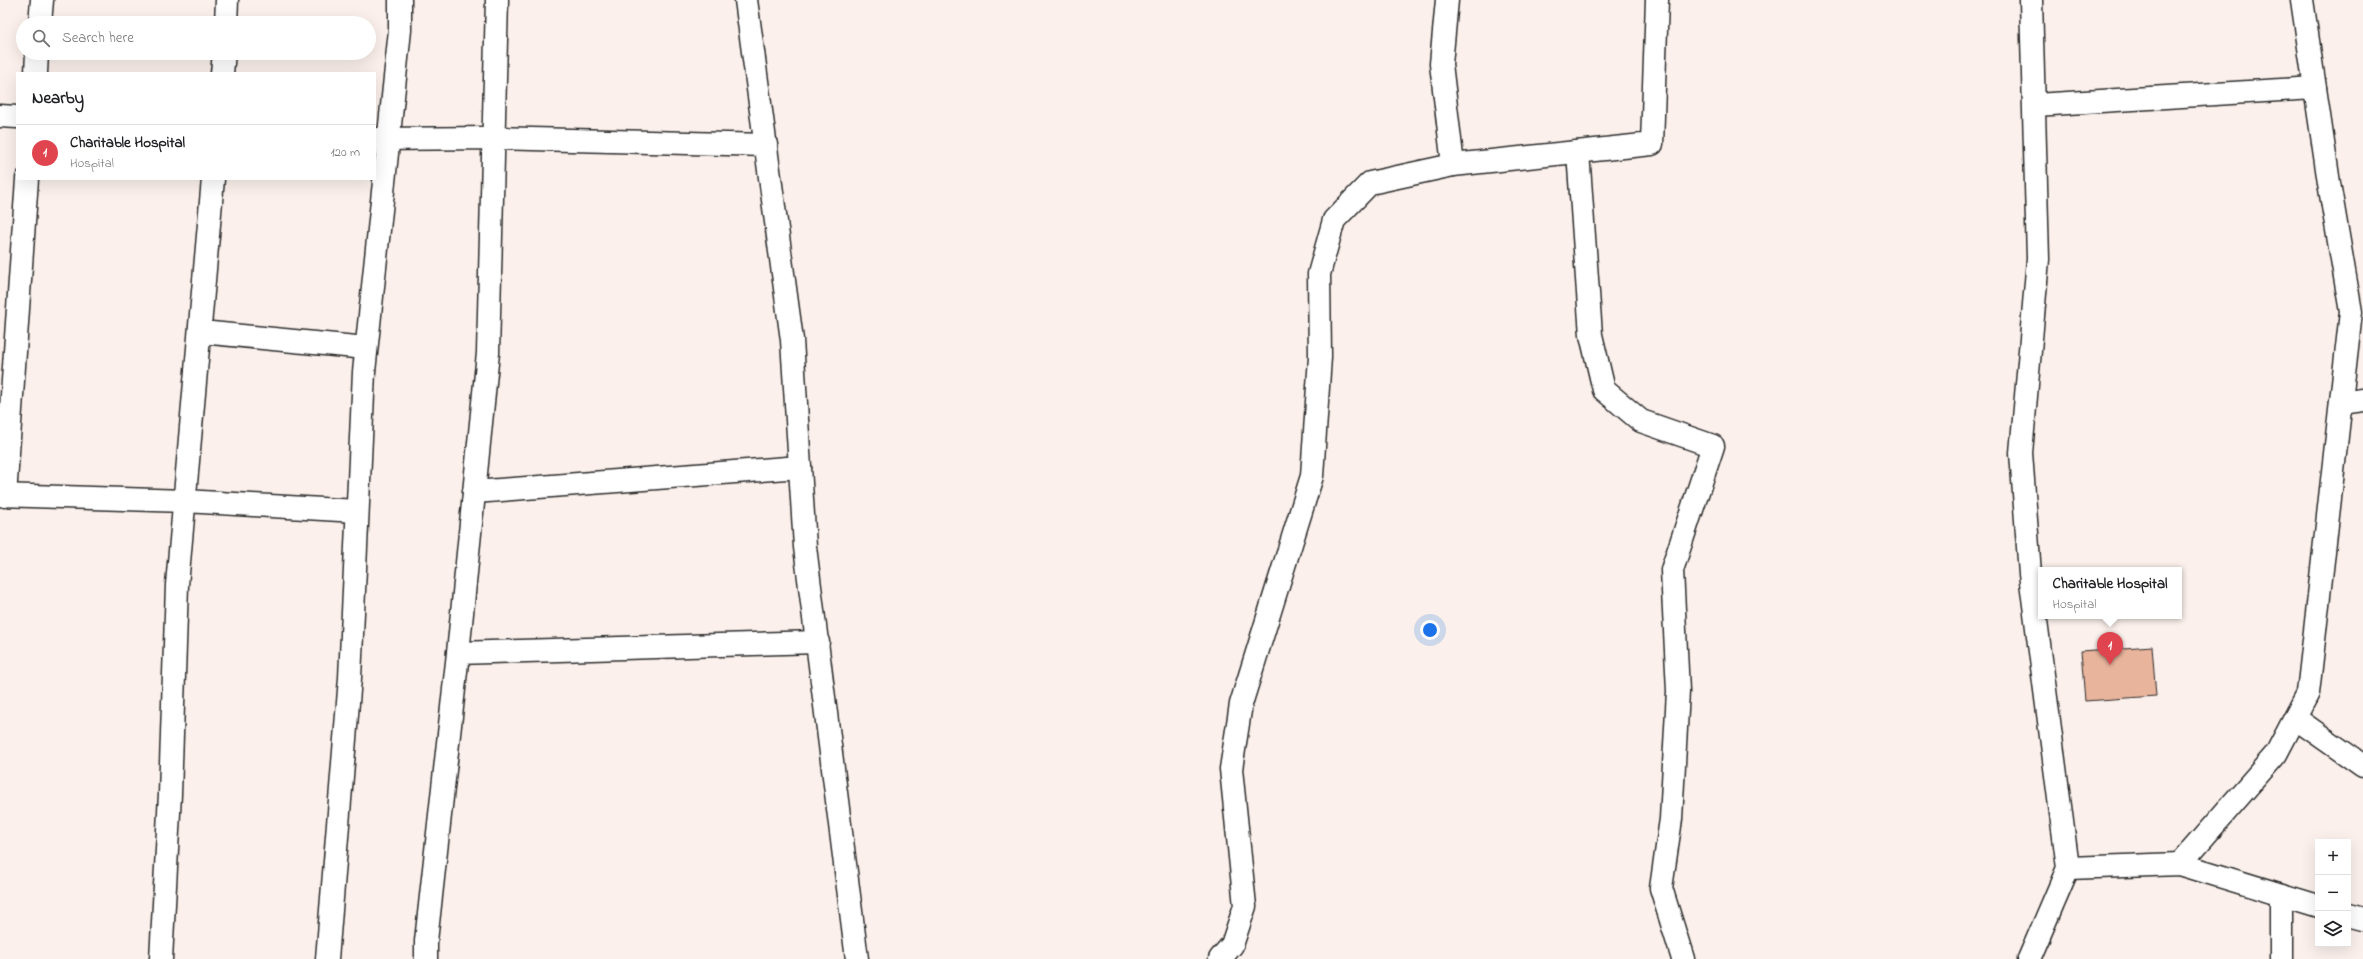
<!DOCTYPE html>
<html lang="en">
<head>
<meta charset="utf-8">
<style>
	body { margin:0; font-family:"Indie Flower",sans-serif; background:#f2f2f2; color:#202124 }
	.controls { position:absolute; right:12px; bottom:12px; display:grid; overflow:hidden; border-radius:0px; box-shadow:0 4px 16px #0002 }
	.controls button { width:36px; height:36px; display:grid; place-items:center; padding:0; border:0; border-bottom:1px solid #e0e0e0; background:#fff; color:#202124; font:20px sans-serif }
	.you { position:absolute; left:1430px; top:630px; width:14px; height:14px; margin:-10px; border:3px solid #fff; border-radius:50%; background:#1a73e8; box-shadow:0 0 0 6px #1a73e833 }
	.badge { display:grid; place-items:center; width:26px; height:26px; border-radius:50%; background:#d93025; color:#fff; font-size:13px; font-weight:700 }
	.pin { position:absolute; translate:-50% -33px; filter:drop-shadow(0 1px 2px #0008) }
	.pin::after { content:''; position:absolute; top:21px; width:14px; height:12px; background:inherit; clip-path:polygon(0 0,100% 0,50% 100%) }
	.popup { position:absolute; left:2038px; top:567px; width:144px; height:52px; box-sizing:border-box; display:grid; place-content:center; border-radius:0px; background:#fff; filter:drop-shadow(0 1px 3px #0005); font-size:13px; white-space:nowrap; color:#757577 }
	.popup b { font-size:15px; color:#202124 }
	.popup::after { content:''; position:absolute; left:50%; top:100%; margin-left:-8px; border:8px solid transparent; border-top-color:#fff }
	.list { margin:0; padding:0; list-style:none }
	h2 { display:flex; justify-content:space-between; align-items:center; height:52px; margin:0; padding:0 16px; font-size:17px }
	h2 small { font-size:13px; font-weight:400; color:#757577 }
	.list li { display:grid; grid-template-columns:26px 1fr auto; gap:12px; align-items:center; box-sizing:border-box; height:56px; padding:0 16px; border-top:1px solid #e0e0e0 }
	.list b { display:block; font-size:15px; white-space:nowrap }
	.list p { margin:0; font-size:13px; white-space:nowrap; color:#757577 }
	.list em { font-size:13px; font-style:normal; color:#757577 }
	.icon { flex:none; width:22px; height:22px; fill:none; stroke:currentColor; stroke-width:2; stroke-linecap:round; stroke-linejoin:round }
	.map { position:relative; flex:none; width:2363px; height:959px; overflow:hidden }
	.search { position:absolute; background:#fff; box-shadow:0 4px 16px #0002; left:16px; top:16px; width:360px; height:44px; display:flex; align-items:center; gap:10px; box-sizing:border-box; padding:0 14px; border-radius:22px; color:#757577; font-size:15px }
	.panel { position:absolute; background:#fff; box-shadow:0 4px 16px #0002; left:16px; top:72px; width:360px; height:108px; border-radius:0px }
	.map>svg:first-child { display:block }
	.building { fill:#e9b49c; stroke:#2b2b2b }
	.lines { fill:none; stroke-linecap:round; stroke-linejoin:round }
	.minor-casing { stroke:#2b2b2b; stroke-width:25 }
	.minor { stroke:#fff; stroke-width:22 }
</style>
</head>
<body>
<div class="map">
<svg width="2363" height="959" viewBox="0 0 2363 959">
	<rect width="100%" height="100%" fill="#fbf0eb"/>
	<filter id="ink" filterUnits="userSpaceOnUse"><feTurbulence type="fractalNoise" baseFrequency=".025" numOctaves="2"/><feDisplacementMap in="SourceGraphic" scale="8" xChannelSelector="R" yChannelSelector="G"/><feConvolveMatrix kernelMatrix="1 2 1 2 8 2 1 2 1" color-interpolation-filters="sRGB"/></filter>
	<g filter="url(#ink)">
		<polygon class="building" points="2152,646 2156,696 2085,701 2081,651"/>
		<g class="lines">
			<defs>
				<g id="minor">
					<polyline points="746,0 792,340 805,547 857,959"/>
					<polyline points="40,23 42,0"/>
					<polyline points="226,23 227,0"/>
					<polyline points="36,73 37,53"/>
					<polyline points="222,73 224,53"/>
					<polyline points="2035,105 2315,88"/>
					<polyline points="0,116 17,117"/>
					<polyline points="375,139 493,138 766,145"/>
					<polyline points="1578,152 1591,335 1604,390 1641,421 1713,446 1672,570 1678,691 1671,819 1661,888 1683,959"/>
					<polyline points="1453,165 1652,144 1657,0"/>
					<polyline points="201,332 366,348"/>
					<polyline points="2341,403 2363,400"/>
					<polyline points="474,492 800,467"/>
					<polyline points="0,495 185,501 357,511"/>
					<polyline points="5,496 27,179"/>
					<polyline points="458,653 818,642"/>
					<polyline points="2295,718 2363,766"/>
					<polyline points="2180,864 2276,754 2308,693 2351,312 2329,183 2302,0"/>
					<polyline points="2068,868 2180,864 2318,906"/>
					<polyline points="2281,895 2281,959"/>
					<polyline points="2348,915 2363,919"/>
					<polyline points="161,959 170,794 177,585 213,179"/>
					<polyline points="327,959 350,678 364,372 400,30 400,0"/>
					<polyline points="426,959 426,941 458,653 488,353 497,0"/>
					<polyline points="1220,959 1232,945 1245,906 1231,769 1241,704 1312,476 1320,357 1319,274 1334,220 1370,183 1453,165 1441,64 1447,0"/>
					<polyline points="2029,959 2068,868 2030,574 2021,453 2038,259 2031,0"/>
				</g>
			</defs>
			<use href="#minor" class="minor-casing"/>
			<use href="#minor" class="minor"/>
		</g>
	</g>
</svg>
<div class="controls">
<button>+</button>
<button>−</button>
<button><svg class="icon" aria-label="layers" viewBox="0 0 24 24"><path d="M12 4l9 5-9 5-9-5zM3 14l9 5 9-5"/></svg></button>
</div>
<div class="you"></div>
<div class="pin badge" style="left:2110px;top:665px;background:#e0444e">1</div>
<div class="popup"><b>Charitable Hospital</b>Hospital</div>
<div class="search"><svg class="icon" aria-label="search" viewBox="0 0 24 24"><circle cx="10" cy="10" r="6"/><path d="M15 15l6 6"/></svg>Search here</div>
<section class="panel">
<h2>Nearby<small></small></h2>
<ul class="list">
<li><span class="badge" style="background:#e0444e">1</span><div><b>Charitable Hospital</b><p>Hospital</p></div><em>120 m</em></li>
</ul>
</section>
</div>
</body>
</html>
